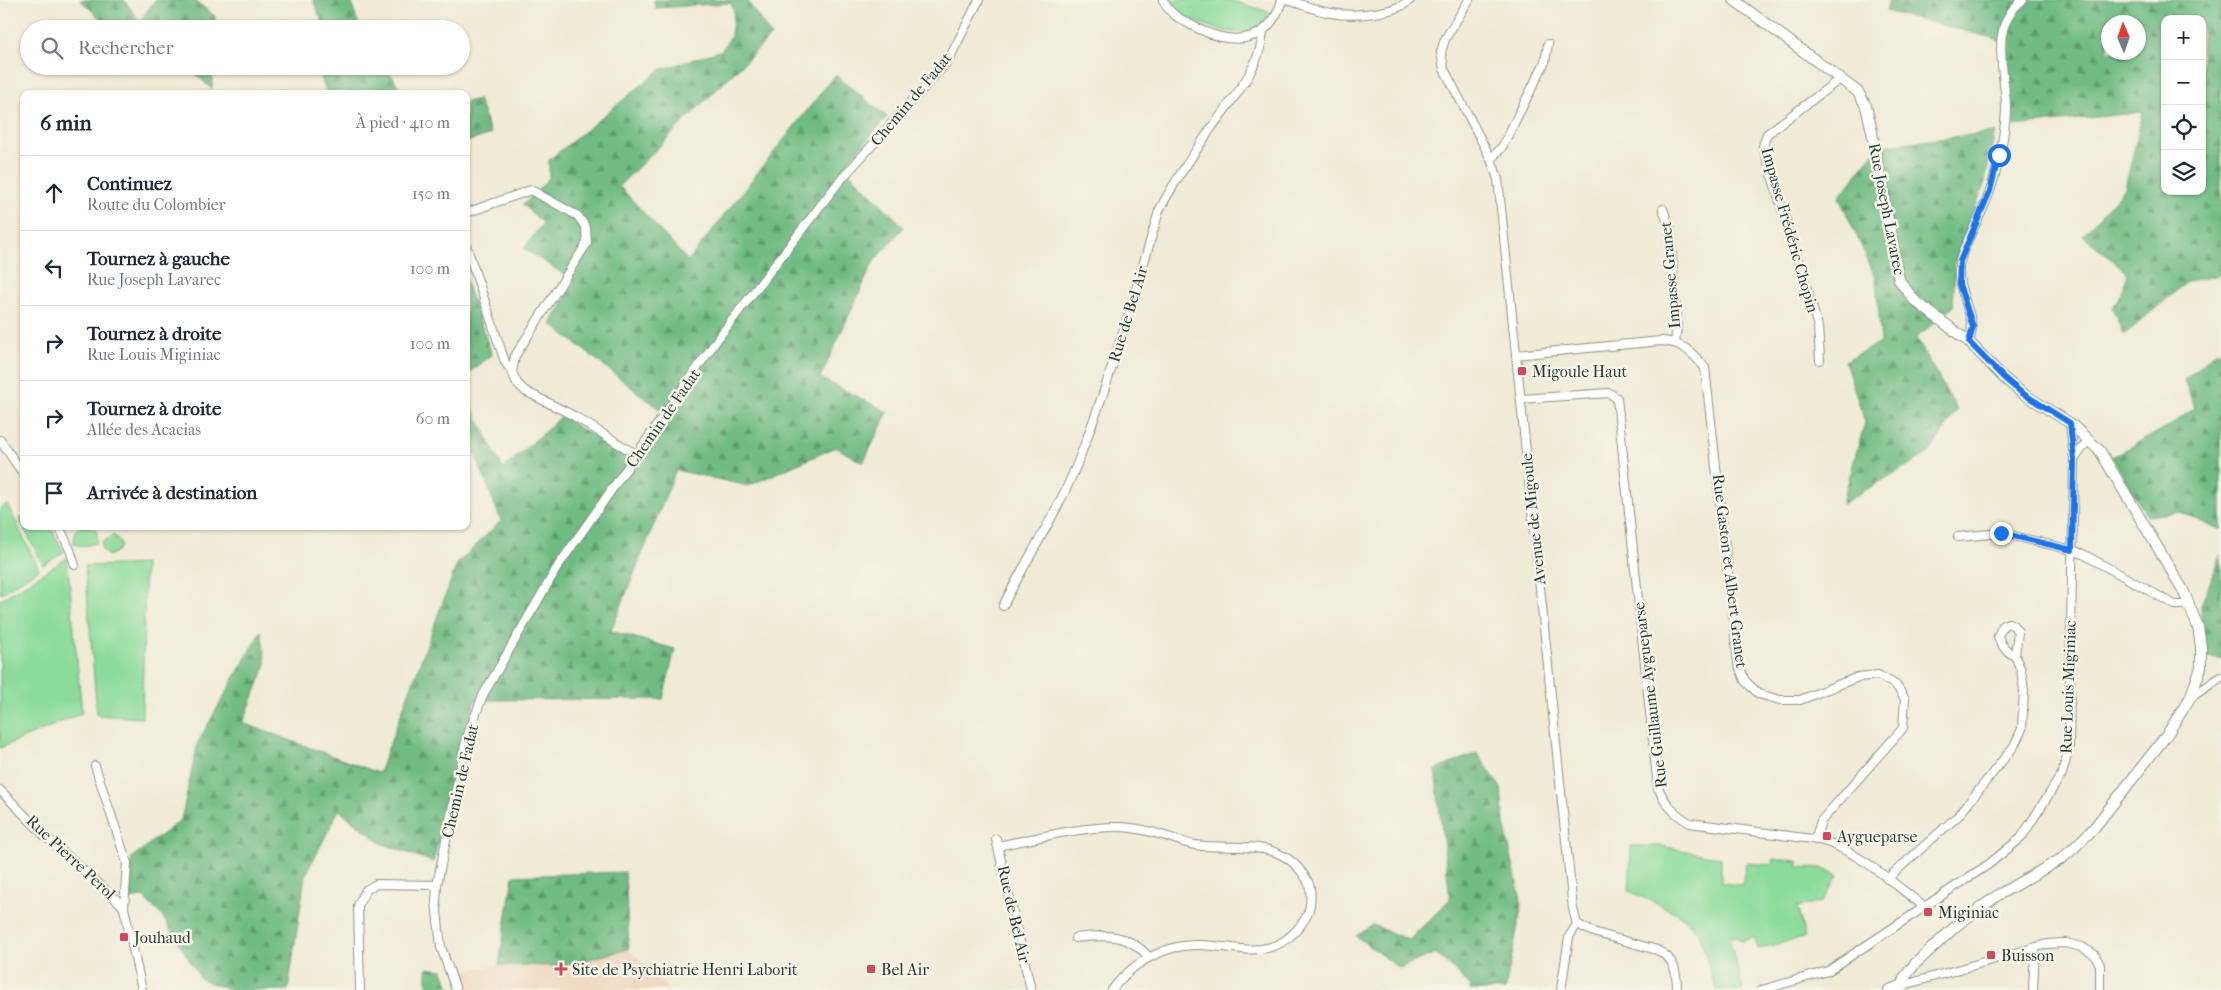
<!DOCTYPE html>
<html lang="fr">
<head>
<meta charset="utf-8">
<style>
	body { margin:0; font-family:"IM FELL French Canon",serif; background:#f6f6f7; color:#1f2937 }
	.controls { position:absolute; right:15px; top:15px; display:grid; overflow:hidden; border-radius:10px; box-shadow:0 1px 4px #0004 }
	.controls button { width:45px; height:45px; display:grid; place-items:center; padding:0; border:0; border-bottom:1px solid #e0e1e3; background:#fff; color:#1f2937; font:25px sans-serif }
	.compass { position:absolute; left:2101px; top:15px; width:45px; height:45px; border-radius:50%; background:#fff; box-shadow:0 1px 4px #0004; rotate:358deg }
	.stop { position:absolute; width:15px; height:15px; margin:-11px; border:4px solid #1a73e8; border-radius:50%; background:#fff }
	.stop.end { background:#1a73e8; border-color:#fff; box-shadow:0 1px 5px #0008 }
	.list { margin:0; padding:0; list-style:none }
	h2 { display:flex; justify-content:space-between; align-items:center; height:65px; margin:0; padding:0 20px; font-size:21px }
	h2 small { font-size:16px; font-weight:400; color:#747a83 }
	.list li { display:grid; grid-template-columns:32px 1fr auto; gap:15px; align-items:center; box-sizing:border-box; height:75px; padding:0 20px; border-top:1px solid #e0e1e3 }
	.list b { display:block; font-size:19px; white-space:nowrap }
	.list p { margin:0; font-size:16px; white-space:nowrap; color:#747a83 }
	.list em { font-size:16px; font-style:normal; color:#747a83 }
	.icon { flex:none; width:28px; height:28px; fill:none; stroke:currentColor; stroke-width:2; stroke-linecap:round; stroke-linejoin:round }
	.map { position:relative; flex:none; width:2221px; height:990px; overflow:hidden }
	.search { position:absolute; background:#fff; box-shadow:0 1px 4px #0004; left:20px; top:20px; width:450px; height:55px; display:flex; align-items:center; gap:12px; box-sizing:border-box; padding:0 18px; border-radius:28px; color:#747a83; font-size:19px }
	.panel { position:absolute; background:#fff; box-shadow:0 1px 4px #0004; left:20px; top:90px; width:450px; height:440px; border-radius:10px }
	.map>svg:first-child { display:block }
	.built { fill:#efd6bc }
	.grass { fill:#8bdb9a; stroke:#558c67 }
	.forest { fill:url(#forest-firs); stroke:#487c5b; fill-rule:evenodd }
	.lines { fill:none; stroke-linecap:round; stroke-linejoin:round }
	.minor-casing { stroke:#889484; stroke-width:10 }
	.tertiary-casing { stroke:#889484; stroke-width:12 }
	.minor { stroke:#fff; stroke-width:8 }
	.tertiary { stroke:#fff; stroke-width:10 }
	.route { stroke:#1a73e8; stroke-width:6 }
	.poi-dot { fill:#d1495b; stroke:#f7f3e8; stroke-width:2 }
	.labels { text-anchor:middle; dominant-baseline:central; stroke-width:5; stroke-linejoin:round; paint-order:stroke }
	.street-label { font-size:16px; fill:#1f3d34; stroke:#f7f3e8 }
	.poi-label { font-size:16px; fill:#1f3d34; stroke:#f7f3e8; text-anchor:start }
</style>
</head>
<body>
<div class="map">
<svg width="2221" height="990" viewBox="0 0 2221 990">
	<defs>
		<pattern id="forest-firs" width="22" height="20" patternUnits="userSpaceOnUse" patternTransform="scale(1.25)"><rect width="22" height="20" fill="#70bb82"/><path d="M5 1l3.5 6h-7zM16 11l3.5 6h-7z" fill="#5b996b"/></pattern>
	</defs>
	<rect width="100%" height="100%" fill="#f7f3e8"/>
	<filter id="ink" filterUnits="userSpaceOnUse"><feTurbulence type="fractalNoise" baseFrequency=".02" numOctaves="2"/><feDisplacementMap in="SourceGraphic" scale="10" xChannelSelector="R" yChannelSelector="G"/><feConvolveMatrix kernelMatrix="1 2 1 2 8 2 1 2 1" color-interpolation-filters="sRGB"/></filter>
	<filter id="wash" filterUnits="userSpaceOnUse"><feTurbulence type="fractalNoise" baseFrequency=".0096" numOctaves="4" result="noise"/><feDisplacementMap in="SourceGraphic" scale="20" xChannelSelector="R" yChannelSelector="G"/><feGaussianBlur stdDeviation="1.12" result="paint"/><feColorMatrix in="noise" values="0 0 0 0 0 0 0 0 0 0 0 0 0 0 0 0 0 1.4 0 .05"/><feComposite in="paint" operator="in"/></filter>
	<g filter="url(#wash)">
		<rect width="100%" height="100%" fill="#f0ebd5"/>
		<polygon class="built" points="629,949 669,990 466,990 455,972 499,965 561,966"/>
		<g class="grass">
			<path d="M1169 0H1229L1272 13C1263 23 1256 29 1242 32 1229 35 1185 20 1175 10 1172 8 1171 3 1169 0Z"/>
			<polygon points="7,504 39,569 0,594 0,509"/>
			<polygon points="24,516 24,526 50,526 64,552 43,565 19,519"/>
			<polygon points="80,526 94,526 97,533 97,543 84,546 74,544 75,531"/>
			<polygon points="114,535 120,542 121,547 116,552 108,556 102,550 102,542"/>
			<polygon points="67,558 82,713 0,748 0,600"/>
			<polygon points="145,564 142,718 97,715 85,566"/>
			<polygon points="1631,846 1661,846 1721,858 1721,883 1742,885 1746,863 1771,865 1773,859 1798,861 1798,867 1821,868 1838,875 1822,902 1797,907 1805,937 1758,949 1754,937 1742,941 1736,937 1729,937 1743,990 1716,990 1699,933 1677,913 1629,891"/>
		</g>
		<g class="forest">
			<polygon points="80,0 124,0 140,21 155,0 194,0 215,16 215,29 112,29"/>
			<polygon points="313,0 351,0 356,18 362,29 325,29"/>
			<polygon points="654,0 747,0 771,36 619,186 688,261 835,75 887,117 844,167 904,227 874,261 820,378 888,412 863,463 836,447 748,486 676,470 611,631 675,649 663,699 475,700 433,862 381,843 339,810 305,876 288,990 230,990 201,979 163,917 143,897 130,899 132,857 181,820 198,742 261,631 266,664 243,723 379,773 457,564 501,521 466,430 466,395 503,469 561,417 637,462 668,416 551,324 575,281 524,249 543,223 523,205 549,178 549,160 660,70 722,50 731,36 734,12 731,3 655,8"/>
			<path d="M1889 0H2221V275L2188 281 2124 335 2112 307 2118 301 2128 274 2083 235 2125 188 2143 112 2015 126 2004 41 1886 11ZM2165 19H2202V191H2165ZM2108 22H2138V52H2108Z"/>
			<polygon points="186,66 213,66 212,89"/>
			<polygon points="308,66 386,66 399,87 412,94 327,94 322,80"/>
			<polygon points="478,99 491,134 466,142 466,102"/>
			<polygon points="1995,132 1985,182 1955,261 1953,307 1916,338 1957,410 1929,453 1842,504 1865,422 1845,361 1881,342 1876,278 1839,197 1879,146"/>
			<polygon points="466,282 492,355 466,375"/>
			<polygon points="2218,350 2221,358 2221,530 2180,512 2147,516 2112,457 2171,425 2195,408 2184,380"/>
			<polygon points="2221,555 2221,659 2202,658 2201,605"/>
			<polygon points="1477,753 1501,788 1504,823 1522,905 1505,990 1470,990 1471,986 1436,953 1399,968 1356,936 1373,925 1409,940 1450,899 1435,770"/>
			<polygon points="625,872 629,949 561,966 499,965 513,876"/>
			<polygon points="427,968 443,970 450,990 427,990"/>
		</g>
	</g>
	<g filter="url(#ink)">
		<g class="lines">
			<defs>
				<g id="minor">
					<path d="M1163 0C1170 15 1180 19 1195 27 1231 46 1269 45 1282 0"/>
					<path d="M1287 0C1302 4 1317 11 1331 13 1351 17 1395 14 1410 0"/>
					<path d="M1469 0 1445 39 1441 52 1444 69 1491 159 1498 179 1573 909 1577 924 1593 932 1657 950C1675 959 1677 972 1677 990"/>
					<polyline points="1491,159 1502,147 1545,62 1548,44"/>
					<polyline points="1663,209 1670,228 1677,327 1675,342"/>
					<polyline points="466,213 531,190 578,216 586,228 587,243 515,356 512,372 517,383 525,391 574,416 637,455"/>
					<polyline points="466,245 505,362 512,372"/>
					<path d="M1969 342C1980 316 1953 292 1960 261 1966 238 1983 214 1990 191 1998 168 2005 134 2006 109 2006 72 1987 26 2023 0"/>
					<path d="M1516 355 1661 341C1682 342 1692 352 1705 368L1738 663 1745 681 1759 694 1780 700H1800L1858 677 1878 675 1896 685 1905 699 1903 728 1821 821 1815 840"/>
					<polyline points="1820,360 1818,326 1763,146 1767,134 1841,78"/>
					<path d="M1521 399 1609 393 1617 398 1658 788C1667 806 1673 813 1690 823L1820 840C1859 851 1892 883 1925 907"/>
					<polyline points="0,440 24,475"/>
					<polyline points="2074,460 2088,440"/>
					<polyline points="59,526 70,550 75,565"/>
					<polyline points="1958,537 2001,533 2072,550 2083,554 2175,605 2190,605"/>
					<path d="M1003 606C1027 558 1057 514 1077 464 1110 382 1134 296 1159 211 1174 181 1193 155 1212 127 1233 98 1261 68 1263 31"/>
					<polyline points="2190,698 2221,677"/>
					<polyline points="95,766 127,863 124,908"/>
					<polyline points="0,790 46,837 119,902 124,908 142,990"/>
					<polyline points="996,839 1031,990"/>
					<path d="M998 846C1037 838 1078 827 1118 827 1132 827 1149 831 1162 835 1173 838 1183 843 1195 845 1236 851 1281 835 1307 880 1313 890 1311 910 1305 919 1269 975 1222 934 1173 948 1149 955 1127 969 1112 990"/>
					<path d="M1887 879 1959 815 2014 746 2022 729 2024 690 2021 670 2015 656 2018 632 2014 626 2009 623 2003 625 1998 636C2001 646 2006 651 2015 656"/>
					<path d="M1075 938C1107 935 1126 932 1149 957"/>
					<polyline points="1902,989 1904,985 2047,944 2065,943 2082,947 2095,955 2100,965 2100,990"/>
					<polyline points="360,990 358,905 366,890 376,884 437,885"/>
					<polyline points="456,990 441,947 436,902 437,885 466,740 483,695 558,566 719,337 838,183 948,61 979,0"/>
					<polyline points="1561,990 1569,937 1577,924"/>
					<polyline points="1762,990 1828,971 1989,864 2021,838 2062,774 2069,748 2074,460 2070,423"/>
					<polyline points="2033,990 2035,948"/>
				</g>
				<polyline id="tertiary" points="1734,0 1858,92 1866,106 1871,127 1899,280 1914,300 1969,342 2004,378 2022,393 2070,423 2100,451 2183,590 2198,627 2201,647 2201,668 2190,698 2166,736 2094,828 2073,849 2061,859 1998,895 1956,926 1915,964 1904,978 1904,985 1889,990"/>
			</defs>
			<use href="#minor" class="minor-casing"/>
			<use href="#tertiary" class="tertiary-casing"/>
			<use href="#minor" class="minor"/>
			<use href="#tertiary" class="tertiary"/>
		</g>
	</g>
	<g class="lines" filter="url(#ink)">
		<polyline class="route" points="1999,155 1990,191 1960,261 1959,284 1973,327 1969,342 2004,378 2022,393 2070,423 2074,460 2072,550 2001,533"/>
	</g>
	<g class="poi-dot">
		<rect x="1517" y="366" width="10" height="10" rx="2.5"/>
		<rect x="1822" y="831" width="10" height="10" rx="2.5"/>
		<rect x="1923" y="907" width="10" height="10" rx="2.5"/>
		<rect x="119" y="932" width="10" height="10" rx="2.5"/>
		<rect x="1986" y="950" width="10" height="10" rx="2.5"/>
		<path d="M558.5 961.5h5v5h5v5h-5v5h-5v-5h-5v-5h5z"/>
		<rect x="866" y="964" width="10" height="10" rx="2.5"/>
	</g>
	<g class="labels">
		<g class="street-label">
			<text transform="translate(911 99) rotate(-50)">Chemin de Fadat</text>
			<text transform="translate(1887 209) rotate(79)">Rue Joseph Lavarec</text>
			<text transform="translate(1790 230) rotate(74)">Impasse Frédéric Chopin</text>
			<text transform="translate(1670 275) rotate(-95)">Impasse Granet</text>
			<text transform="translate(1128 314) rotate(-73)">Rue de Bel Air</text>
			<text transform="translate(663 418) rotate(-55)">Chemin de Fadat</text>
			<text transform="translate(1533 519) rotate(-96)">Avenue de Migoule</text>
			<text transform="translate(1730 571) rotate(83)">Rue Gaston et Albert Granet</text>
			<text transform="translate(2068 687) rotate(-88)">Rue Louis Miginiac</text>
			<text transform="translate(1650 695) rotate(-97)">Rue Guillaume Aygueparse</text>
			<text transform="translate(460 781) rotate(-77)">Chemin de Fadat</text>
			<text transform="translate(71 857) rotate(43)">Rue Pierre Perol</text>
			<text transform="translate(1014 914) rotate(77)">Rue de Bel Air</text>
		</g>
		<g class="poi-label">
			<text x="1532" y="371">Migoule Haut</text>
			<text x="1837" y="836">Aygueparse</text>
			<text x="1938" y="912">Miginiac</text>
			<text x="134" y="937">Jouhaud</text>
			<text x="2001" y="955">Buisson</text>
			<text x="572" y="969">Site de Psychiatrie Henri Laborit</text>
			<text x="881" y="969">Bel Air</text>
		</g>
	</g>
</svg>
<div class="controls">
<button>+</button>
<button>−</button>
<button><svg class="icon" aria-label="locate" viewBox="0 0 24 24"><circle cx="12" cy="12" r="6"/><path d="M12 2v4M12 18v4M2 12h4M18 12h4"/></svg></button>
<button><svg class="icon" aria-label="layers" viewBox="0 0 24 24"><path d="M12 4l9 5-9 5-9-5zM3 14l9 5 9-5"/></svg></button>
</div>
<svg class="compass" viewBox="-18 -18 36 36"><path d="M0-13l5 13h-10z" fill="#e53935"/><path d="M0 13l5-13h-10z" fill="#747a83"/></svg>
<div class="stop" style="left:1999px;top:155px"></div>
<div class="stop end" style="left:2001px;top:533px"></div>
<div class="search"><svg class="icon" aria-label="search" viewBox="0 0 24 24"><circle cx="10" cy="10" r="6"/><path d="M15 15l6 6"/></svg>Rechercher</div>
<section class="panel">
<h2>6 min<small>À pied · 410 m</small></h2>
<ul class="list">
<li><svg class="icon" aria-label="ahead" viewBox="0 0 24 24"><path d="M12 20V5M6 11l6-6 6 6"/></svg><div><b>Continuez</b><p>Route du Colombier</p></div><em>150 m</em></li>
<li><svg class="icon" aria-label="left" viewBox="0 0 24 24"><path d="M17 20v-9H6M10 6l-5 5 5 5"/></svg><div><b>Tournez à gauche</b><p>Rue Joseph Lavarec</p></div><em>100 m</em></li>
<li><svg class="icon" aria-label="right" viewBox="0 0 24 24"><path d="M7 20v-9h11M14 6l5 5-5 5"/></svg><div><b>Tournez à droite</b><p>Rue Louis Miginiac</p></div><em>100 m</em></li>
<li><svg class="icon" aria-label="right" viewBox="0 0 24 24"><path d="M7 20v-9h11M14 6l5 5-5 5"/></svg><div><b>Tournez à droite</b><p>Allée des Acacias</p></div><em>60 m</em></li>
<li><svg class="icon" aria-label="arrive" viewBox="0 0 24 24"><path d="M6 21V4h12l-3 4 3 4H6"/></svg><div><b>Arrivée à destination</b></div></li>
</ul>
</section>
</div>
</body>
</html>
